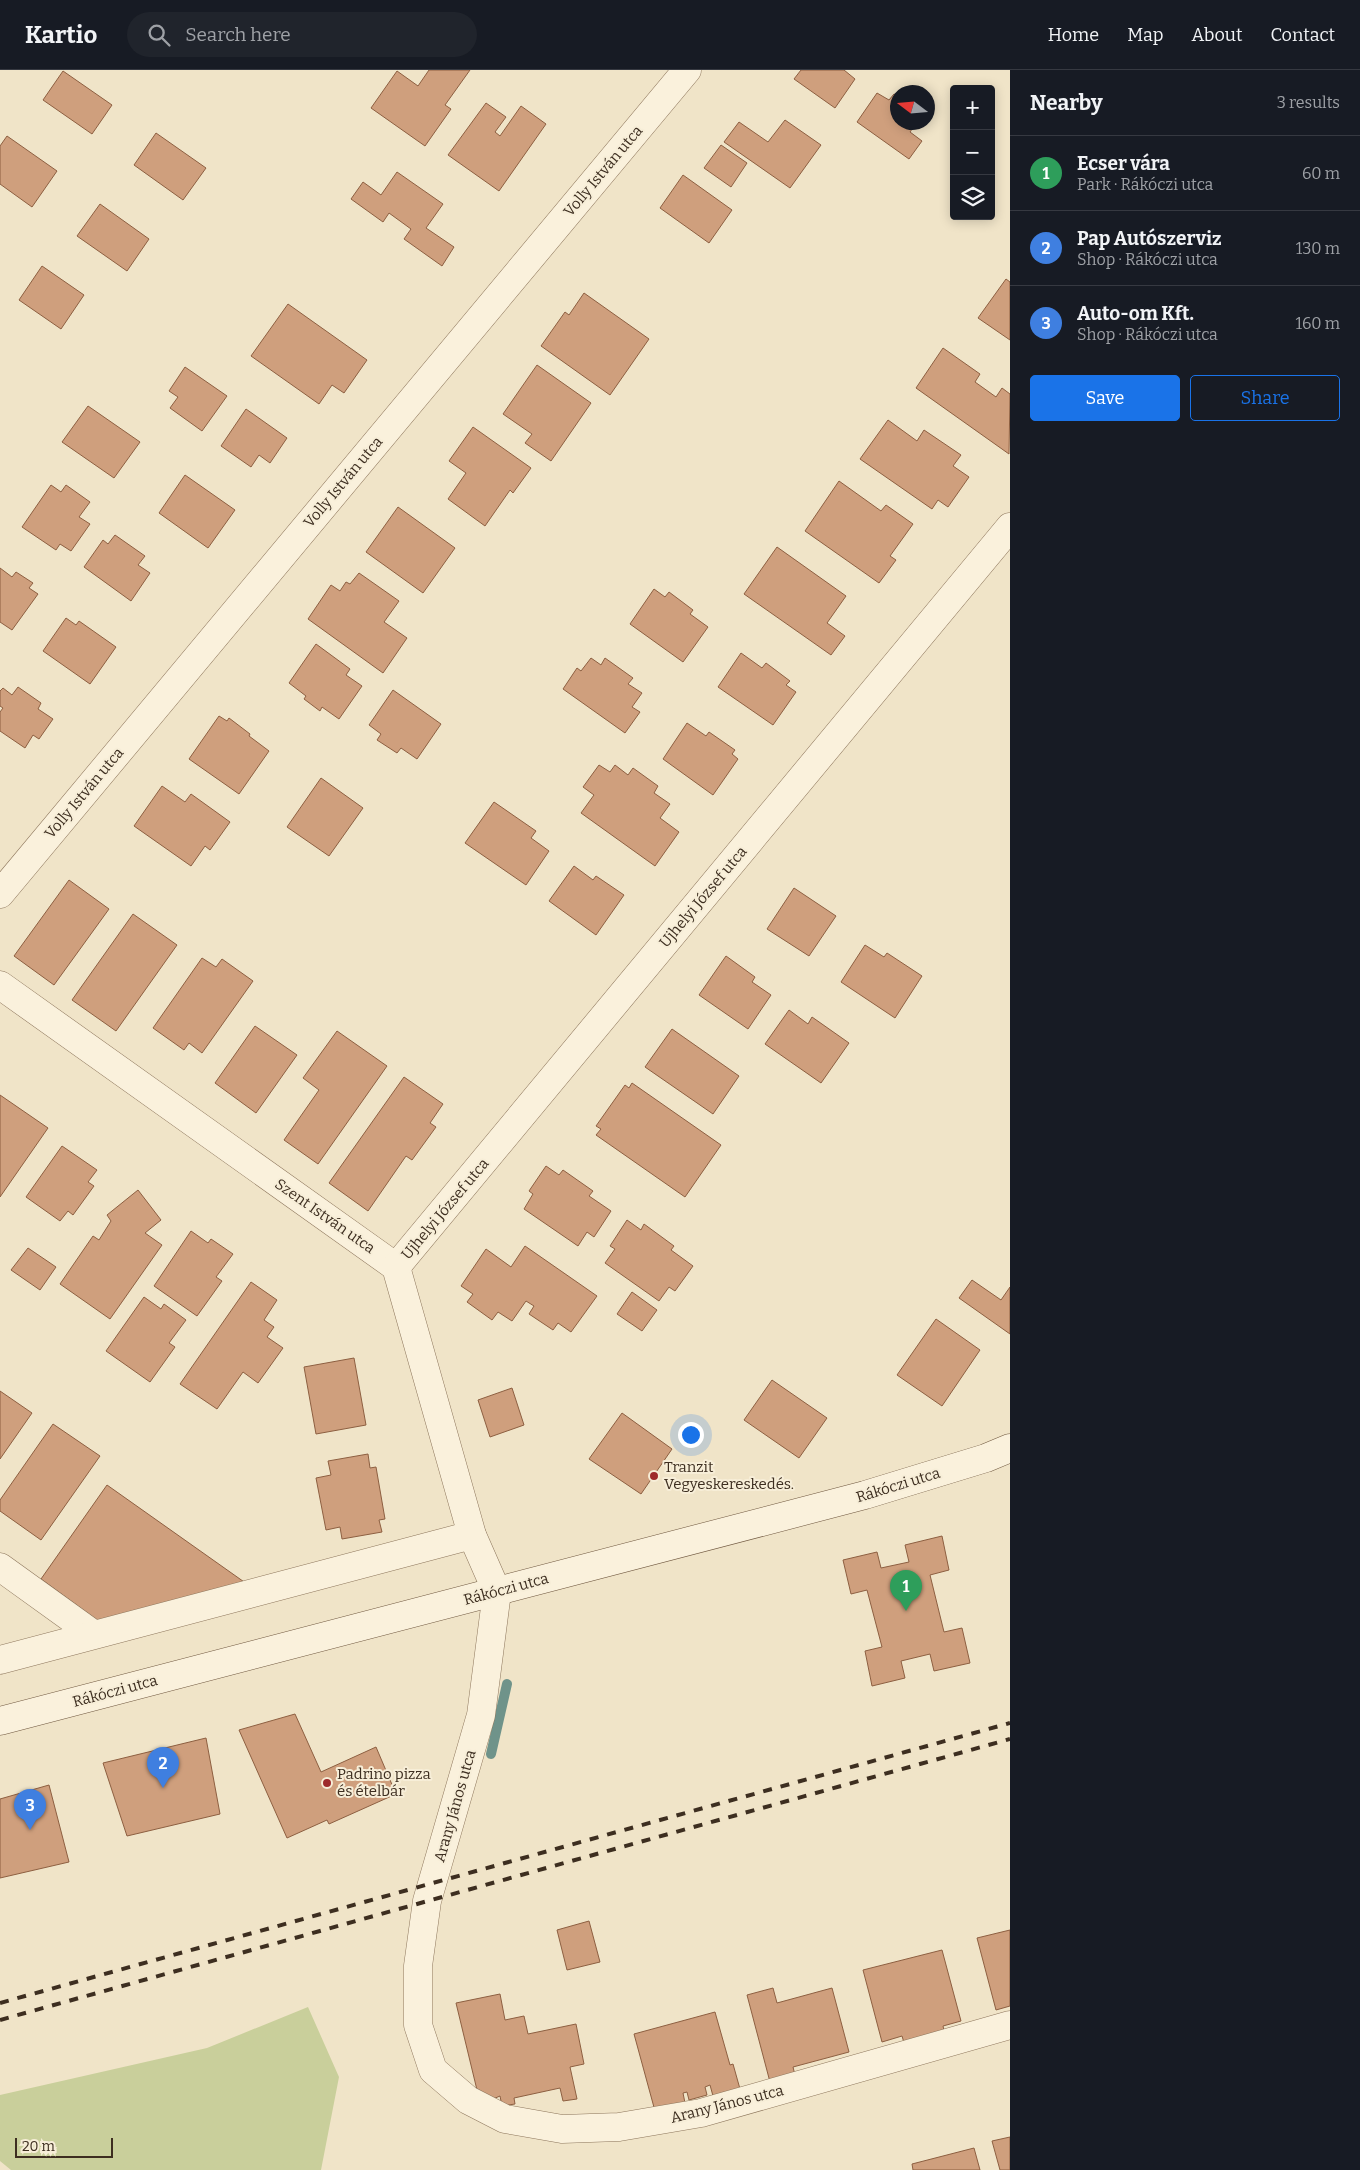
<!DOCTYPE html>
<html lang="en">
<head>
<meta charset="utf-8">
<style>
	body { margin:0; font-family:Bitter,serif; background:#20242c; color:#f1f3f6 }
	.controls { position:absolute; right:15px; top:15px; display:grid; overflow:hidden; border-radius:5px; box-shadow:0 2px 12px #0003 }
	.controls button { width:45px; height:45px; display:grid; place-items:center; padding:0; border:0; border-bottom:1px solid #363941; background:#171b24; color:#f1f3f6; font:25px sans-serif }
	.compass { position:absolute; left:890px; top:15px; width:45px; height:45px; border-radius:50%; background:#171b24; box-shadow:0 2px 12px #0003; rotate:286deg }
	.scale { position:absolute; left:15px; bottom:12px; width:98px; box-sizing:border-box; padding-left:5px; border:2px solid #3d2e20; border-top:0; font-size:14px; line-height:18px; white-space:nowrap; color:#3d2e20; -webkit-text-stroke:4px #f7eed8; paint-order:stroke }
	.you { position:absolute; left:690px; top:1364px; width:18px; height:18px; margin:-12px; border:4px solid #fff; border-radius:50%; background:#1a73e8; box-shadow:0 0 0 8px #1a73e833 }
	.badge { display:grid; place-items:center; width:32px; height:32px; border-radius:50%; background:#1a73e8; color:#fff; font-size:16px; font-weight:700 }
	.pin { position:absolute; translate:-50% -41px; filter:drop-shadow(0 1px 2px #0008) }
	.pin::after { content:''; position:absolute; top:26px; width:18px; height:15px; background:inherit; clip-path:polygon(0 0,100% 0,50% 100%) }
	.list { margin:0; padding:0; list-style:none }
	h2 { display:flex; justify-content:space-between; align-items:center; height:65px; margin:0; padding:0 20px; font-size:21px }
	h2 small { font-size:16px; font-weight:400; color:#9ea1a6 }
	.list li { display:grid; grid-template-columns:32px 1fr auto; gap:15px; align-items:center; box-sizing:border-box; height:75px; padding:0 20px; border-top:1px solid #363941 }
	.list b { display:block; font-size:19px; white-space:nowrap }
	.list p { margin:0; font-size:16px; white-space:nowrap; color:#9ea1a6 }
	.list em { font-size:16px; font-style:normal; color:#9ea1a6 }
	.actions { display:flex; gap:10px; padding:15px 20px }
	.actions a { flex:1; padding:11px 0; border:1px solid #1a73e8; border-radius:5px; text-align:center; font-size:18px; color:#1a73e8 }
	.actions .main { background:#1a73e8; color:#fff }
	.icon { flex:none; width:28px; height:28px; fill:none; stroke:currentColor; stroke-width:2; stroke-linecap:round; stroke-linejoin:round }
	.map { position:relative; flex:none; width:1010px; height:2100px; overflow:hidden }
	header { display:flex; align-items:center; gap:30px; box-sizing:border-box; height:70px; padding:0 25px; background:#171b24; border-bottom:1px solid #363941 }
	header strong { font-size:24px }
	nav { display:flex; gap:28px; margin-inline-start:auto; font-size:18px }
	.search { width:350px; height:45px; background:#20242c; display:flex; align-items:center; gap:12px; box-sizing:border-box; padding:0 18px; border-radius:28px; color:#9ea1a6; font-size:19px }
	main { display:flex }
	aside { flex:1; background:#171b24 }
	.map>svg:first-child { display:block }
	.green { fill:#c9cf9b }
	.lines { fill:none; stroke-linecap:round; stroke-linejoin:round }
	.stream { stroke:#6f938a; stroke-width:10 }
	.building { fill:#cf9f7d; stroke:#8d5f41 }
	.minor-casing { stroke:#8d765c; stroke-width:29 }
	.secondary-casing { stroke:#6f573f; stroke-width:29 }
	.minor { stroke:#faf1dc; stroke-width:28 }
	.secondary { stroke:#faf1dc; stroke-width:28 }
	.rail { stroke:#3d2e20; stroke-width:4; stroke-dasharray:9 9; stroke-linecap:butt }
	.poi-dot { fill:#9e2a2b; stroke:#f7eed8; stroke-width:2 }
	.labels { text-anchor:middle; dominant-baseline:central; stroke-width:4; stroke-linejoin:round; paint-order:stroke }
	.street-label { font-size:15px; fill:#3d2e20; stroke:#f7eed8 }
	.poi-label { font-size:15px; fill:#3d2e20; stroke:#f7eed8; text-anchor:start }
</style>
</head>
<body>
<header>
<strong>Kartio</strong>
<div class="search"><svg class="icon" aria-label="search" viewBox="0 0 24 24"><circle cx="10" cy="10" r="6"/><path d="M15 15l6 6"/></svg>Search here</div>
<nav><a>Home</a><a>Map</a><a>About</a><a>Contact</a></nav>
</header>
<main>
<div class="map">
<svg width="1010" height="2100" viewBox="0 0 1010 2100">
	<rect width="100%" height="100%" fill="#f0e4c8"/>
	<polygon class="green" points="308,1937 339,2007 321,2100 11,2100 0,2091 0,2025 207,1978"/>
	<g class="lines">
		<polyline class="stream" points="491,1684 507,1614"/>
	</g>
	<g class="building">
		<polygon points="429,0 470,0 445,35 451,39 425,76 371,38 397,1 418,16"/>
		<polygon points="801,0 844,0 855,9 835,38 794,9"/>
		<polygon points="63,1 112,35 92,64 43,30"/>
		<polygon points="877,23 889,30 894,24 898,26 898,52 917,52 910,62 922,71 909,89 857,52"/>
		<polygon points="486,33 506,47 495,62 500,66 521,36 546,54 499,121 448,85"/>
		<polygon points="785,50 821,75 790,118 724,72 739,52 768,72"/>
		<polygon points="156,63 206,98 183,130 134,95"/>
		<polygon points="7,66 57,101 32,137 0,114 0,76"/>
		<polygon points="721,75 747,93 731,117 704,98"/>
		<polygon points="397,102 443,134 426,158 454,177 442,196 404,169 411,159 389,143 383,152 351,129 363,112 381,125"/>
		<polygon points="683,105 732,140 709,173 660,138"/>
		<polygon points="100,134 149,169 127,201 77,166"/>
		<polygon points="42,196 84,225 61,259 19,230"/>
		<polygon points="1006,209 1010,212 1010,270 978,248"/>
		<polygon points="584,223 649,269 610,325 541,276 565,242 569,245"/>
		<polygon points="288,234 367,290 344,323 332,315 319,334 251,286"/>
		<polygon points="943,278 980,304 975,312 996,327 1002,318 1010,324 1009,384 916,318"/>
		<polygon points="537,295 591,333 551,391 525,373 532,364 503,344"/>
		<polygon points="185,297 227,326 202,361 170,338 178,327 169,321"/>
		<polygon points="88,336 140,372 114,408 62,372"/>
		<polygon points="246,339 287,368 270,393 259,385 251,397 221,376"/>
		<polygon points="888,350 917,371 924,360 961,385 953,396 969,407 948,437 938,430 932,439 860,389"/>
		<polygon points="473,357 531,398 513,423 510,420 485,456 448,429 466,403 449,391"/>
		<polygon points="185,405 235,440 208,478 159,443"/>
		<polygon points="839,411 881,441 886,435 913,454 890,486 896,490 879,513 805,461"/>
		<polygon points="51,415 61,422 66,415 90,432 79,447 90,454 71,481 60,474 56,480 22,457"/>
		<polygon points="398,437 455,478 423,523 366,482"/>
		<polygon points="115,465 145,486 138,495 150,503 131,531 84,497 103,470 108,474"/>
		<polygon points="777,477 846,526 827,553 845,566 831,585 744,524"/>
		<polygon points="0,498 12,507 16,502 33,513 29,518 38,524 12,560 0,552"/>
		<polygon points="359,503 399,531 384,552 407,568 383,603 308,549 331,515 340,521 346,512 350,514"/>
		<polygon points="654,519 665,527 669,522 693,540 690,544 708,557 683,592 630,554"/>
		<polygon points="66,548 76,555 79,551 116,577 90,614 43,581"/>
		<polygon points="316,574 350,599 346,605 362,616 339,649 322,637 320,641 304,629 306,626 289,613"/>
		<polygon points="741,583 762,598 766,593 790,611 786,615 796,622 773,655 718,617"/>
		<polygon points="591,588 601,595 605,588 633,608 628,614 642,623 632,637 640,642 625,663 563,619 577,598 581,601"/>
		<polygon points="18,617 41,633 38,639 53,649 39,669 33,665 25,678 0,661 0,642 3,638 0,636 0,621 3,618 12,625"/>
		<polygon points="393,620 441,654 417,689 401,678 397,683 377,670 381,664 369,655"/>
		<polygon points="219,646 227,651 229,648 250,664 249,666 269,681 239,724 189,689"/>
		<polygon points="687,653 706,666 709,662 735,680 732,684 738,689 713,725 663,689"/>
		<polygon points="599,695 610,702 615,695 628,705 633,698 658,716 654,723 670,734 660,748 679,762 655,796 581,743 594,725 583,717"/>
		<polygon points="321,708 363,738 329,786 287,757"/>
		<polygon points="162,716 185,732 191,724 230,752 210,780 205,776 191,796 134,756"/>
		<polygon points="494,732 536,761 531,768 549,781 526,815 465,773"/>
		<polygon points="574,796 593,810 596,806 624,825 596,865 549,831"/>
		<polygon points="69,810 109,839 54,915 14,886"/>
		<polygon points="794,818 836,846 809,886 767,859"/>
		<polygon points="133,844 177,875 116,961 72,930"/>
		<polygon points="865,875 884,887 887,883 922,906 895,948 841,912"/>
		<polygon points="726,886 755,907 752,912 771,925 748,959 699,925"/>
		<polygon points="202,888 216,897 222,889 253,911 202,983 189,973 184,980 153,958"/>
		<polygon points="789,940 808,954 812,947 849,973 821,1013 765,974"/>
		<polygon points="255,956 297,985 256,1043 215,1013"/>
		<polygon points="672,959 739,1006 713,1044 645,997"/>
		<polygon points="337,961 387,996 318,1094 284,1070 319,1020 303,1008"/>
		<polygon points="404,1007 443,1034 430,1053 436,1057 412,1090 406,1086 368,1141 329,1113"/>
		<polygon points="632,1013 721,1075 685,1127 596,1065 601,1059 596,1056 625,1015 629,1018"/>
		<polygon points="0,1025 48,1058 0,1127"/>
		<polygon points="62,1076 97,1100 88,1112 94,1116 73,1145 68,1141 60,1151 26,1127"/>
		<polygon points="546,1096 559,1105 563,1100 593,1121 589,1126 611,1141 594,1167 587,1162 578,1176 524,1139 533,1124 529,1121"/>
		<polygon points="138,1120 161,1150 145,1163 162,1175 110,1249 60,1214 93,1166 99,1170 111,1151 107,1145"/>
		<polygon points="627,1150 641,1160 644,1154 674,1176 671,1180 693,1196 675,1221 669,1217 659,1231 605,1193 615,1179 610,1176"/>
		<polygon points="191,1161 208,1173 211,1169 233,1184 216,1207 222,1211 197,1246 154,1216"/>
		<polygon points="525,1176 597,1226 571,1262 558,1253 553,1260 529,1244 534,1236 526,1231 512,1251 498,1242 492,1250 467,1232 473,1224 461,1216 486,1179 511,1197"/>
		<polygon points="28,1178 56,1197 40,1220 11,1200"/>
		<polygon points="972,1210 1001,1230 1010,1217 1010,1264 959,1228"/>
		<polygon points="251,1212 277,1230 264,1250 274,1257 267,1267 283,1278 258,1313 243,1302 217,1339 180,1314"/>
		<polygon points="632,1222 657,1240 642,1261 617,1244"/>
		<polygon points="144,1227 161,1239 164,1234 186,1250 169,1273 175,1277 150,1312 106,1281"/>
		<polygon points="936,1249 980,1280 942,1336 897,1305"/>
		<polygon points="354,1288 366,1355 316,1364 304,1297"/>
		<polygon points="772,1310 827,1348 799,1388 744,1350"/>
		<polygon points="512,1318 524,1355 490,1367 478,1330"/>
		<polygon points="0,1321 32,1343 0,1389"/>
		<polygon points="622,1343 672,1379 641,1424 589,1389"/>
		<polygon points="53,1354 100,1386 41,1470 0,1441 0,1430"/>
		<polygon points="368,1384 370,1398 376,1397 385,1449 379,1450 382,1462 342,1469 340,1457 326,1460 316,1408 331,1405 328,1391"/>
		<polygon points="107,1415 247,1514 101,1553 41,1509"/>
		<polygon points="942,1466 949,1500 930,1505 944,1562 962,1558 970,1593 934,1601 930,1584 901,1591 905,1608 872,1616 865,1581 882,1577 867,1520 851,1524 843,1490 877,1482 881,1498 909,1492 905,1475"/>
		<polygon points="295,1644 321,1702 376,1677 396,1724 329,1754 327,1750 287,1768 239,1660"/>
		<polygon points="206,1668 220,1744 127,1766 103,1693"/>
		<polygon points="49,1715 69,1792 0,1808 0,1729"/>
		<polygon points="589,1851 600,1892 567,1900 557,1860"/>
		<polygon points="1010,1860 1010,1936 996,1940 977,1868"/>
		<polygon points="942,1880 961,1951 943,1956 945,1965 905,1976 902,1966 882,1972 863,1900"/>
		<polygon points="773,1918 777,1933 832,1918 849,1982 793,1997 795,2005 770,2012 747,1925"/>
		<polygon points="500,1924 505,1950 524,1946 528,1964 576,1954 584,1994 570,1997 577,2029 563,2031 560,2018 514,2028 515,2034 502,2036 500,2026 493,2029 477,2020 456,1933"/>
		<polygon points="715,1942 730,1995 733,1994 740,2019 713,2026 710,2015 705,2017 707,2025 689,2030 687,2022 683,2023 685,2033 655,2041 634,1964"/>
		<polygon points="1010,2067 1010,2100 1000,2100 992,2071"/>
		<polygon points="974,2078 980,2100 913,2100 912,2094"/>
	</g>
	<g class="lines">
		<defs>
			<g id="minor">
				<polyline points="0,824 687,0"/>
				<polyline points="0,915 396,1197 472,1465 497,1522 481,1645 427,1831 418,1896 418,1955 433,2000 468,2030 505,2049 562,2059 619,2057 701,2043 1010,1955"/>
				<polyline points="396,1197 1010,457"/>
				<polyline points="0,1497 93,1564"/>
				<polyline points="0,1590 472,1465"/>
			</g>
			<polyline id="secondary" points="0,1651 865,1425 986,1388 1010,1378"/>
		</defs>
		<use href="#minor" class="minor-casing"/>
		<use href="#secondary" class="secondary-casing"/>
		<use href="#minor" class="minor"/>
		<use href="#secondary" class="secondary"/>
		<g class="rail">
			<polyline points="0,1933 1010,1653"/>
			<polyline points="0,1950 1010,1669"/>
		</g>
	</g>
	<g class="poi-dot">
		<circle cx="654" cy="1406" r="5"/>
		<circle cx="327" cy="1713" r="5"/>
	</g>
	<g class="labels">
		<g class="street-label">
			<text transform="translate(603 101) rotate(-50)">Volly István utca</text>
			<text transform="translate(343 412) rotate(-50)">Volly István utca</text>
			<text transform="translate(84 723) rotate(-50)">Volly István utca</text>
			<text transform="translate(703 827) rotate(-50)">Ujhelyi József utca</text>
			<text transform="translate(445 1139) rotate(-50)">Ujhelyi József utca</text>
			<text transform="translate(325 1146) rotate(35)">Szent István utca</text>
			<text transform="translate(898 1415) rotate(-17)">Rákóczi utca</text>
			<text transform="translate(506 1519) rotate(-15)">Rákóczi utca</text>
			<text transform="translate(115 1621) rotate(-15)">Rákóczi utca</text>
			<text transform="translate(455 1736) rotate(-74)">Arany János utca</text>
			<text transform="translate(727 2034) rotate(-14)">Arany János utca</text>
		</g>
		<g class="poi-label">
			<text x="664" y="1397">Tranzit<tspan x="664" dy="17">Vegyeskereskedés.</tspan></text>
			<text x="337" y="1704">Padrino pizza<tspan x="337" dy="17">és ételbár</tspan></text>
		</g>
	</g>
</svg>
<div class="controls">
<button>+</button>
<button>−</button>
<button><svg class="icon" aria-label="layers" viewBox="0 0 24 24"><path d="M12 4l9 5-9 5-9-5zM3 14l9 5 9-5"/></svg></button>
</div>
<svg class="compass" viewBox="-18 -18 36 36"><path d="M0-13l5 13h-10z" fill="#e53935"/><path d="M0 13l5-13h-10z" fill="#9ea1a6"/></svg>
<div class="scale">20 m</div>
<div class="you"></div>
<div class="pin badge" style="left:906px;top:1541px;background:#2e9e5b">1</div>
<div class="pin badge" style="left:163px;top:1718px;background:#3f7fe0">2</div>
<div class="pin badge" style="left:30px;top:1760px;background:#3f7fe0">3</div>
</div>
<aside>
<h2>Nearby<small>3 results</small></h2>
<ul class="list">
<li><span class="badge" style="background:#2e9e5b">1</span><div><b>Ecser vára</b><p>Park · Rákóczi utca</p></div><em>60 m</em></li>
<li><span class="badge" style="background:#3f7fe0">2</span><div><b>Pap Autószerviz</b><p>Shop · Rákóczi utca</p></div><em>130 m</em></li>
<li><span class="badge" style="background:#3f7fe0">3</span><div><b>Auto-om Kft.</b><p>Shop · Rákóczi utca</p></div><em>160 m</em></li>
</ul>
<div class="actions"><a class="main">Save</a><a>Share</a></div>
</aside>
</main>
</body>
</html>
